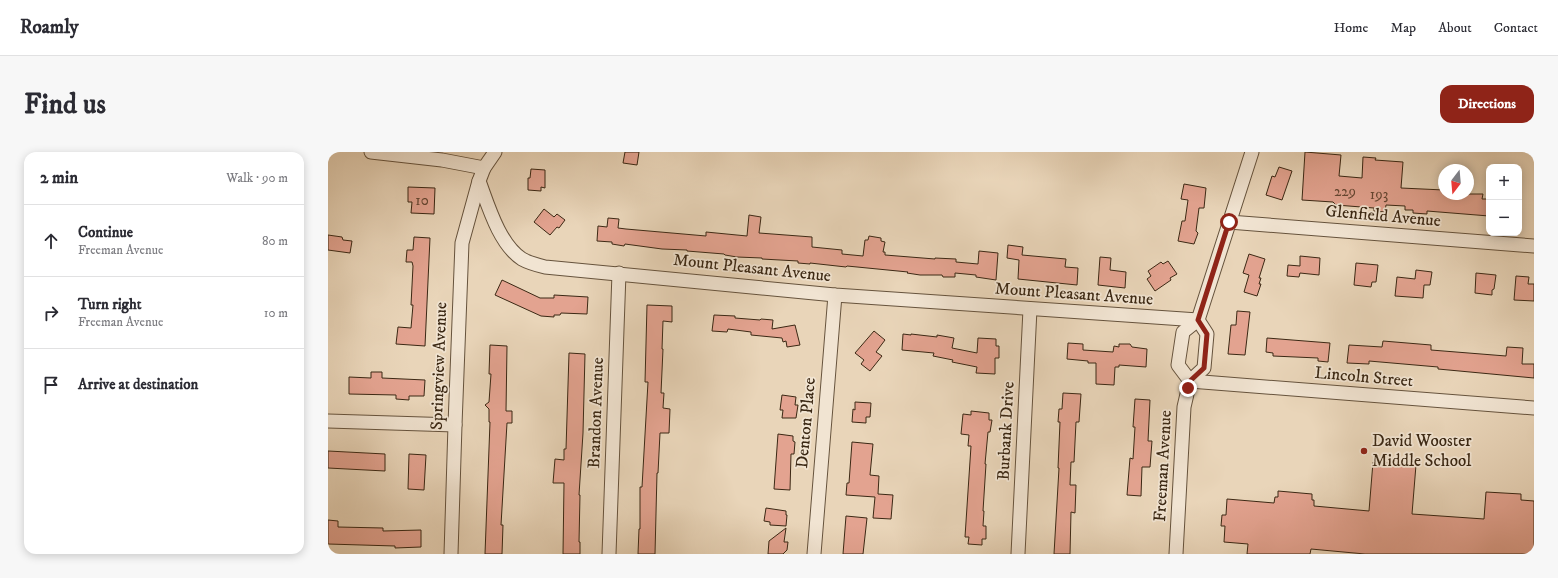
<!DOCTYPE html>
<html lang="en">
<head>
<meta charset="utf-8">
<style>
	body { margin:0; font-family:"IM FELL DW Pica",serif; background:#f7f7f7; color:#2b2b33 }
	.controls { position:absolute; right:12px; top:12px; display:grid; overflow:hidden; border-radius:8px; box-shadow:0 2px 10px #0003 }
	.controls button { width:36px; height:36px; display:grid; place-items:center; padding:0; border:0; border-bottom:1px solid #e1e1e2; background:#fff; color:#2b2b33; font:20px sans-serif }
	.compass { position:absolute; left:1110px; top:12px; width:36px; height:36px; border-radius:50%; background:#fff; box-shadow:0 2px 10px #0003; rotate:196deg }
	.stop { position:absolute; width:12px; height:12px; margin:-9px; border:3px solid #8f2418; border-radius:50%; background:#fff }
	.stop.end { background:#8f2418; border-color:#fff; box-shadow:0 1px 4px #0008 }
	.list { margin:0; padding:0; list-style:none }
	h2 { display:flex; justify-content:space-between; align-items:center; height:52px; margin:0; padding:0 16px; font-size:17px }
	h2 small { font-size:13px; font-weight:400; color:#7c7c81 }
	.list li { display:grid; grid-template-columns:26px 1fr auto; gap:12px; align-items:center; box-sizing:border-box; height:72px; padding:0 16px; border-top:1px solid #e1e1e2 }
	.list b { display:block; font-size:15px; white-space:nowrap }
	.list p { margin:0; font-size:13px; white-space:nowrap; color:#7c7c81 }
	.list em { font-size:13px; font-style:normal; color:#7c7c81 }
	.icon { flex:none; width:22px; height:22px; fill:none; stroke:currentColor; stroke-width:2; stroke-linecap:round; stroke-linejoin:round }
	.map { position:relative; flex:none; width:1206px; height:402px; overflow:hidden; border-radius:12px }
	header { display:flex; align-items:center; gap:24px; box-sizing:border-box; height:56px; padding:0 20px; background:#fff; border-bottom:1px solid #e1e1e2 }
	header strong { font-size:19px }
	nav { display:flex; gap:22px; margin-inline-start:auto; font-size:14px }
	.intro { display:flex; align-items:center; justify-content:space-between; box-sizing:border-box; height:96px; padding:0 24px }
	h1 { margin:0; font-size:28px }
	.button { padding:10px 18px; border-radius:12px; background:#8f2418; color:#fff; font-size:14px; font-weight:700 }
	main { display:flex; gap:24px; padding:0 24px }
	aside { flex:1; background:#fff; border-radius:12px; box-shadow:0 2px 10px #0003 }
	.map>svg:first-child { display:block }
	.building { fill:#e3a390; stroke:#3b2814 }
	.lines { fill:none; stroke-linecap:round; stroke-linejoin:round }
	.minor-casing { stroke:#66533d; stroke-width:15 }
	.minor { stroke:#f1e4d2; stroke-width:13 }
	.route { stroke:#8f2418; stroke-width:5 }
	.poi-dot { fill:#8f2418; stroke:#f1e4d2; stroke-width:1.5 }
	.labels { text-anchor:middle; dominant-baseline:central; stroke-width:3.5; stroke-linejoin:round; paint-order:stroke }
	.number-label { font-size:15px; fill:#654733 }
	.street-label { font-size:17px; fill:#3b2814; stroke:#f1e4d2 }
	.poi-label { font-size:17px; fill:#3b2814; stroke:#f1e4d2; text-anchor:start }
</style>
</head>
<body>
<header>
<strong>Roamly</strong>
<nav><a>Home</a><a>Map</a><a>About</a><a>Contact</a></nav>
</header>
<div class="intro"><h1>Find us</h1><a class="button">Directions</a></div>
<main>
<aside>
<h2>2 min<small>Walk · 90 m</small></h2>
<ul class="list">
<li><svg class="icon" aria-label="ahead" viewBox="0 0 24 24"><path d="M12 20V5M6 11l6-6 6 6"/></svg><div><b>Continue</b><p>Freeman Avenue</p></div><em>80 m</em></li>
<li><svg class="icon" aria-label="right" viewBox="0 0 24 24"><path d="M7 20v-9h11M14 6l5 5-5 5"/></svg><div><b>Turn right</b><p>Freeman Avenue</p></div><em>10 m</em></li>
<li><svg class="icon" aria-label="arrive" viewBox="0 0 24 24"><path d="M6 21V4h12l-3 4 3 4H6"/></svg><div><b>Arrive at destination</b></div></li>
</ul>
</aside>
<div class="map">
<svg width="1206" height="402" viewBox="0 0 1206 402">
	<rect width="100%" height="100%" fill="#e9d5b9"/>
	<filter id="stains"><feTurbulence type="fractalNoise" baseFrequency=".005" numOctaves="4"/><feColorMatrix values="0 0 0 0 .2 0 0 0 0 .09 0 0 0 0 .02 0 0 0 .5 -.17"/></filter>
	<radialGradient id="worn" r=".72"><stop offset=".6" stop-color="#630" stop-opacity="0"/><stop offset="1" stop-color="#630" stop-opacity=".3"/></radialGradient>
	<g class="building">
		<polygon points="297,0 311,0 309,13 295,11"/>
		<polygon points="977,0 1013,3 1011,24 1034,26 1035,5 1048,6 1047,8 1075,10 1073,36 1116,38 1116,42 1155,42 1154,47 1161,47 1161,64 1099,59 1099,62 1085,61 1085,58 1077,58 1077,54 1058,53 1057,60 1046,59 1046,56 1008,53 1005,50 974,48"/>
		<polygon points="951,15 964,19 954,48 938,43 944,24 947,25"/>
		<polygon points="203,17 217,18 217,36 213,35 213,39 200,38 200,26 202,26"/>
		<polygon points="856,32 878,36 876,56 871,56 868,79 870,81 866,92 850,89 854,69 857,69 860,48 853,47"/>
		<polygon points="80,35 107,36 106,62 83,61 84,50 80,50"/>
		<polygon points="216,57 226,65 229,62 237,68 231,76 229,75 222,83 206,70"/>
		<polygon points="421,63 433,65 431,81 484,85 484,95 514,98 514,102 535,104 537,88 540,88 541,84 553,86 553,89 557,90 555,100 557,100 557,103 607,107 607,106 628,107 628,110 650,112 651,99 670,101 668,128 648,125 648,123 627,121 627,125 615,125 614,123 592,123 579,121 580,120 519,114 518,115 482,111 482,112 470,111 470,109 434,107 434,106 409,105 397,103 396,102 359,99 359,98 334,97 297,92 296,94 284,92 284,90 269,89 270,74 279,75 280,66 291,67 290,76 298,77 378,84 378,80 419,84"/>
		<polygon points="0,83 14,85 15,88 24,89 22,101 0,98"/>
		<polygon points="86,85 102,86 97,194 68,192 70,175 83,176 85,153 83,153 85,114 84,110 78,110 79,98 85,98"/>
		<polygon points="680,93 695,95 694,103 738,107 737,115 750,116 749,133 690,127 691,108 679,106"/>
		<polygon points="921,102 937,107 931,126 933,126 931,132 933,132 929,144 916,140 921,123 915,121"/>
		<polygon points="972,104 992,106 991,123 972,121 971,125 959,124 960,113 972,114"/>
		<polygon points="772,105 783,106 782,118 798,120 797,136 770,133"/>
		<polygon points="840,109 849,122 842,126 843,128 827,139 819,127 823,124 820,119 833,110 835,112"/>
		<polygon points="1028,111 1050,113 1048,130 1044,130 1043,135 1026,133"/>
		<polygon points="1088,118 1104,120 1102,133 1096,133 1095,146 1067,144 1069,125 1087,127"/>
		<polygon points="1148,121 1168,123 1166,137 1164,138 1164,143 1147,141"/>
		<polygon points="1188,124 1201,125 1200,132 1206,132 1206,149 1186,148"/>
		<polygon points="174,128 212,146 226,146 226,143 260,145 259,162 233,161 232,163 226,163 226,165 213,164 167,143"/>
		<polygon points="319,153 344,154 344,170 335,169 334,197 335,197 333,241 336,241 335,256 342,257 341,281 332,281 330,321 329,321 327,402 310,402 311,377 312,377 312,335 314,335 320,230 317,230"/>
		<polygon points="909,159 922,160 917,203 900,202 903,173 908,173"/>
		<polygon points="386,163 407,164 407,166 432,168 433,167 445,168 444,177 467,173 472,193 459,195 458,189 455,190 454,186 423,183 423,180 400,177 399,180 384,179"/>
		<polygon points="546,179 557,188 548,200 554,204 542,219 533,212 536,208 527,201"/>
		<polygon points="575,182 583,183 583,182 609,185 609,183 626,186 624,196 649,201 650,186 668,187 668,194 671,194 671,206 667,206 667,222 648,221 649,215 624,210 625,208 605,204 606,201 574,198"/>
		<polygon points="939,186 1002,191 1000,210 990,209 990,206 945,204 945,201 938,200"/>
		<polygon points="1055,189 1103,193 1103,198 1178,204 1179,195 1195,196 1194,212 1206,212 1206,226 1110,217 1110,215 1041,209 1041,212 1019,211 1021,193 1054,195"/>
		<polygon points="740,191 755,192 755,198 785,200 786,194 791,195 791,192 802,192 804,195 819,197 818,215 791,213 791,215 787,215 786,233 768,232 768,211 760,211 760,209 739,207"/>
		<polygon points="162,193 179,194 178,259 184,259 184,271 179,271 173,373 175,373 174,402 157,402 162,270 161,270 161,257 157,253 161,250 163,222 161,222"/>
		<polygon points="241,201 257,202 255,281 251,343 252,343 251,390 252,390 252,402 235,402 236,331 225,331 227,307 236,308 236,297 238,297"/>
		<polygon points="43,220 54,220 54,226 97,228 96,244 81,244 81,248 68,247 68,243 21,242 21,225 43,226"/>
		<polygon points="735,241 753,242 751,270 748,270 746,310 743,310 742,333 748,333 747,361 743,360 742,402 726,402 731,316 730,316 732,270 730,270 731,257 734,257"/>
		<polygon points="454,243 468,245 467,253 470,253 468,266 454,266 455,258 452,258"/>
		<polygon points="807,247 822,248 820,289 824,289 822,315 814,315 813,344 799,343 802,306 805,307 807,275 805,275"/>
		<polygon points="527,250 543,251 542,265 538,265 538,271 524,270 525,257 527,258"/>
		<polygon points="643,259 661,261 661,268 664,268 662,280 660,280 657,312 658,312 655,359 656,359 655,374 658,374 658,387 654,387 654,393 640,392 641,385 637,385 643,294 640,294 641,283 633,282 635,262 643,263"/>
		<polygon points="450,282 465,284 465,289 467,290 466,302 463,302 462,338 446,337"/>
		<polygon points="524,290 545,292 542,323 551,324 550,342 565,343 563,367 545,366 547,345 518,343 519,331 521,331"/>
		<polygon points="0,299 57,302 57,319 0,316"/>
		<polygon points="81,302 98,303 96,338 80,337"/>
		<polygon points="1061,307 1072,308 1072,312 1088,313 1084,362 1156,367 1158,340 1193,342 1193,348 1206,349 1206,402 1037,402 983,397 982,402 919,402 920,392 896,390 897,374 893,374 894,363 898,363 899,347 946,351 947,345 950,345 950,339 984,342 984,348 986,348 986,354 1041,359 1045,310 1061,311"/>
		<polygon points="438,356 458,359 458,363 459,363 458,374 442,373 442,370 436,369"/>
		<polygon points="518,364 539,366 535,402 515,402"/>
		<polygon points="0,368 10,369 10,375 55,376 55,379 93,378 93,395 67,396 67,394 0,392"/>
		<polygon points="458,376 456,390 460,390 459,398 455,402 440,402 441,389"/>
	</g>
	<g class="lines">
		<defs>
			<g id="minor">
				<polyline points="43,0 114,8 156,16"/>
				<path d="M151 29C160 53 171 92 194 107 201 111 209 113 217 115L507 143 870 168"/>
				<polyline points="901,70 1206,94"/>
				<polyline points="862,229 1206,256"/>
				<polyline points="862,229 850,213 855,180 870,168 924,0"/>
				<polyline points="0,269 127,273"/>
				<polyline points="123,402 127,273 134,91 151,29 156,16 167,0"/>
				<polyline points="281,402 291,121"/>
				<polyline points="486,402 507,143"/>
				<polyline points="690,402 702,157"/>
				<polyline points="848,402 856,255 862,229 876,216 879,182 870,168"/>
			</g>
		</defs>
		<use href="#minor" class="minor-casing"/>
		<use href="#minor" class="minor"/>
	</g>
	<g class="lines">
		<polyline class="route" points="860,236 862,229 876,216 879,182 870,168 901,70"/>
	</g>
	<circle class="poi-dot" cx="1036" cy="299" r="4"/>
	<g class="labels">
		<g class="number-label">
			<text x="1017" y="39">229</text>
			<text x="1051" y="42">193</text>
			<text x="94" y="48">10</text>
		</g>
		<g class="street-label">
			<text transform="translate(1055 64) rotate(5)">Glenfield Avenue</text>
			<text transform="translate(424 116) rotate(6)">Mount Pleasant Avenue</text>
			<text transform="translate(746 142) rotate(4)">Mount Pleasant Avenue</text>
			<text transform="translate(111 214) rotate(-88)">Springview Avenue</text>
			<text transform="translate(1036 225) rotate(5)">Lincoln Street</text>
			<text transform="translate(268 261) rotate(-88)">Brandon Avenue</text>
			<text transform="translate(478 271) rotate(-85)">Denton Place</text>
			<text transform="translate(678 279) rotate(-87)">Burbank Drive</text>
			<text transform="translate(835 314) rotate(-87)">Freeman Avenue</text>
		</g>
		<g class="poi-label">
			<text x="1044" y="289">David Wooster<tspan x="1044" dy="20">Middle School</tspan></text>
		</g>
	</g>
	<rect width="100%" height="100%" filter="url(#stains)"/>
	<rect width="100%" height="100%" fill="url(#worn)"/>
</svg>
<div class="controls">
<button>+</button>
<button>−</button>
</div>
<svg class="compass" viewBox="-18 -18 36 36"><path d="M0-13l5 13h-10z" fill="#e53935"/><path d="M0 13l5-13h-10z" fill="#7c7c81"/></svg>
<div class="stop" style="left:901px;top:70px"></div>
<div class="stop end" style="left:860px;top:236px"></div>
</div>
</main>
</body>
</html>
